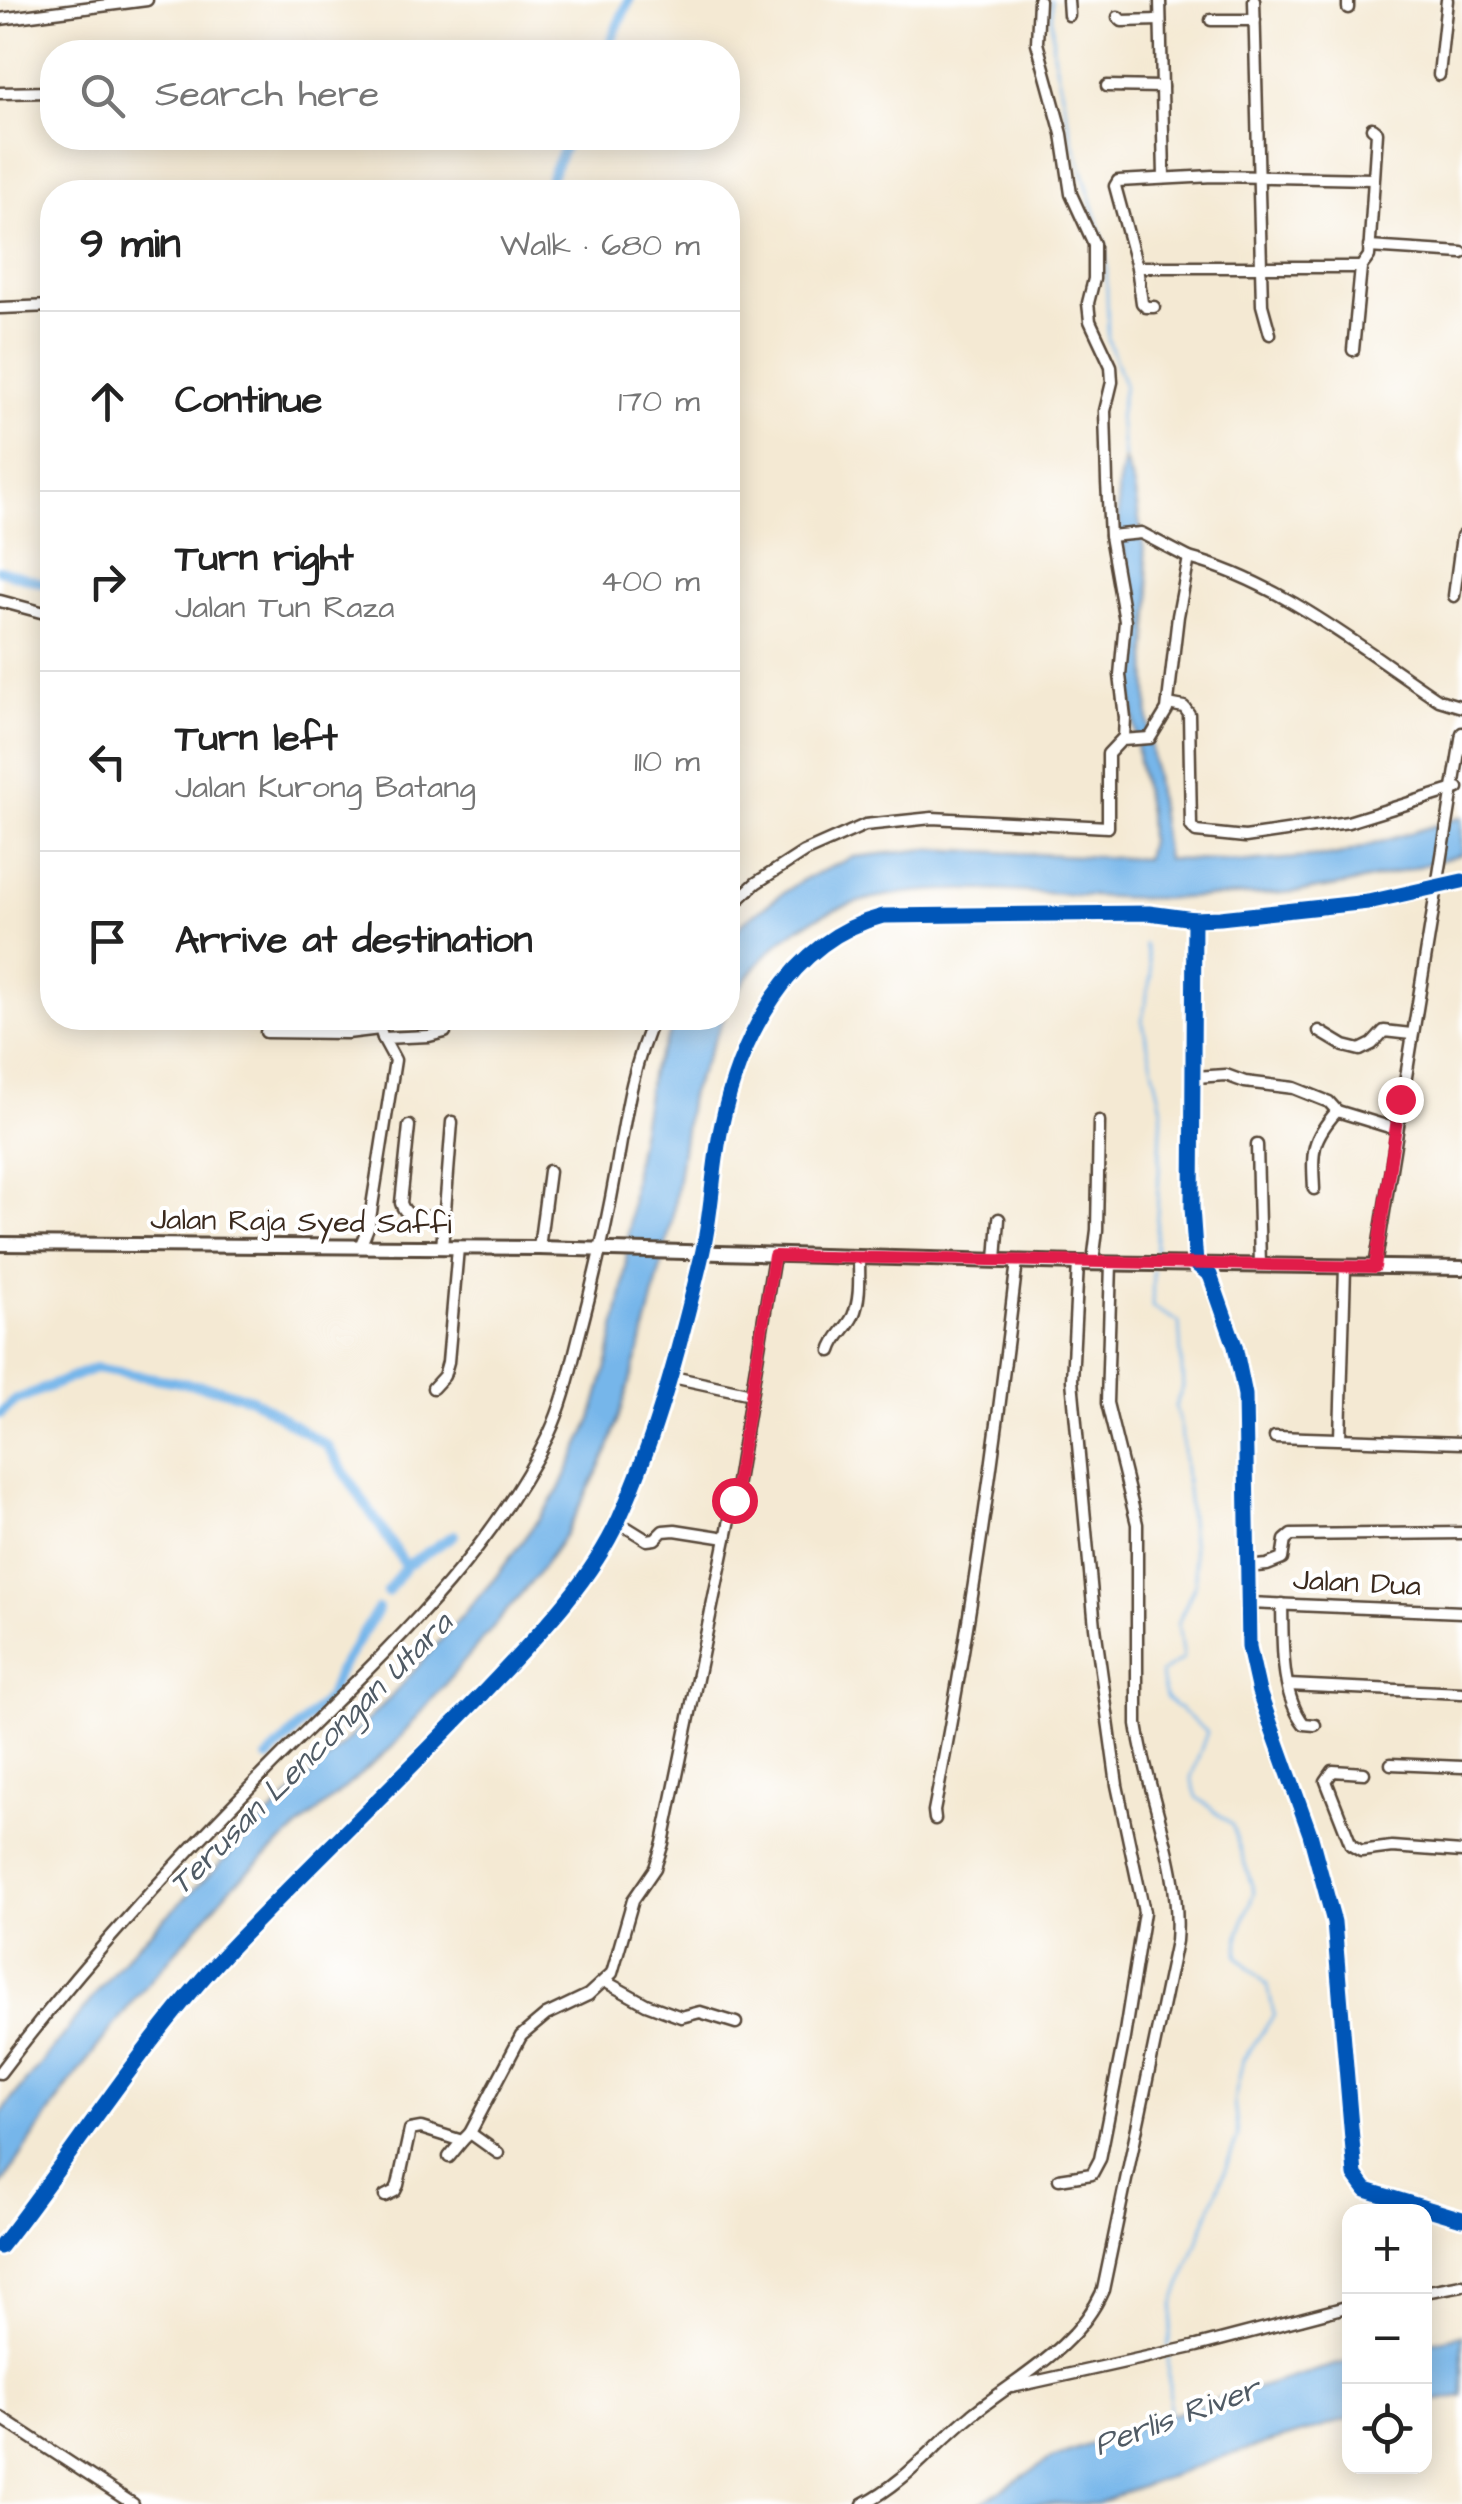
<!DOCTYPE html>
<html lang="en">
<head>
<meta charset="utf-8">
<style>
	body { margin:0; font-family:"Architects Daughter",sans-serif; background:#f2f2f2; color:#222 }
	.controls { position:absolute; right:30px; bottom:30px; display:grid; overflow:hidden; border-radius:20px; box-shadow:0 5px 25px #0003 }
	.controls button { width:90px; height:90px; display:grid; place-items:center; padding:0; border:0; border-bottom:2px solid #e0e0e0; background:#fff; color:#222; font:50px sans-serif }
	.stop { position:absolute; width:30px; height:30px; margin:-22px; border:8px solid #e11d48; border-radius:50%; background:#fff }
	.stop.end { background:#e11d48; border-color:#fff; box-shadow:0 2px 10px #0008 }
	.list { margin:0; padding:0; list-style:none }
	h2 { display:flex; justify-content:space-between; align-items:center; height:130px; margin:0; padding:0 40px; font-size:42px }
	h2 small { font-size:32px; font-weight:400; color:#767676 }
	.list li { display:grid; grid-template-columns:65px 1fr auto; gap:30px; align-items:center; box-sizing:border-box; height:180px; padding:0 40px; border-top:2px solid #e0e0e0 }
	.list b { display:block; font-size:38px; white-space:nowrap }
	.list p { margin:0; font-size:32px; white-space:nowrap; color:#767676 }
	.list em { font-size:32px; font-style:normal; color:#767676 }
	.icon { flex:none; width:55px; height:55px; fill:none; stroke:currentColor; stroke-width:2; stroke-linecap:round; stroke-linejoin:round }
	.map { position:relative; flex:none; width:1462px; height:2504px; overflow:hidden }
	.search { position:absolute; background:#fff; box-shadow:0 5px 25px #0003; left:40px; top:40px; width:700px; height:110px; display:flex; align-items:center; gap:25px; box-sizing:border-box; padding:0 35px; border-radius:40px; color:#767676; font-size:38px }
	.panel { position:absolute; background:#fff; box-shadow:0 5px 25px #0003; left:40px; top:180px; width:700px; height:850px; border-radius:40px }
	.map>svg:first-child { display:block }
	.water { fill:#76b6ea; stroke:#587084; stroke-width:2.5 }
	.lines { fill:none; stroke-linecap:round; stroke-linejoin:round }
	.stream { stroke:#76b6ea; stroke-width:2.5 }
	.canal { stroke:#76b6ea; stroke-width:10 }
	.minor-casing { stroke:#574739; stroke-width:15 }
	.major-casing { stroke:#574739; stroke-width:18 }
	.minor { stroke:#fff; stroke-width:10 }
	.major { stroke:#fff; stroke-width:12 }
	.cycleway-casing { stroke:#fff; stroke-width:21 }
	.cycleway { stroke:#0057b8; stroke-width:15 }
	.route { stroke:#e11d48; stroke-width:12 }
	.labels { text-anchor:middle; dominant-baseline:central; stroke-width:8; stroke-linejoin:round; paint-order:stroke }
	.street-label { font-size:30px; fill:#3b2a1e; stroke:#fff }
	.water-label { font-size:32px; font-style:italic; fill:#505b65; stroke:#fff }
</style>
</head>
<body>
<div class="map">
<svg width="1462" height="2504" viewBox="0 0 1462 2504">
	<rect width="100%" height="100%" fill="#fff"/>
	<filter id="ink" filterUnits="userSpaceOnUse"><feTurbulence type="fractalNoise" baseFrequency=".01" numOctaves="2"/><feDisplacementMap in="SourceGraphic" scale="20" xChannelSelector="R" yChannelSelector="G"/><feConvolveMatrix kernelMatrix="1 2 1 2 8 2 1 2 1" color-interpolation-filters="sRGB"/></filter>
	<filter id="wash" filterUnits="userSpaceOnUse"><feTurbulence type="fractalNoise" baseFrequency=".0048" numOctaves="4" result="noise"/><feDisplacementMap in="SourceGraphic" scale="40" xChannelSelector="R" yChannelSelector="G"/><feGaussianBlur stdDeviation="2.25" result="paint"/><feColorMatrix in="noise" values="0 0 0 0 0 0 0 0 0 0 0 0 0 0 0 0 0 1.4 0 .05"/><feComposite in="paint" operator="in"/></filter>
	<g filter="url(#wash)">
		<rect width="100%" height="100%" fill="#f4e9d3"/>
		<g class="water">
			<path d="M1124 459 1134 487 1151 597 1147 652 1149 734 1166 859 1245 862 1338 855 1462 817V854C1430 863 1399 873 1366 880 1305 895 1240 896 1177 898 1024 904 813 836 728 1010V942L742 923 800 881 853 857 929 849 1145 859 1149 841 1148 812 1138 761 1131 688 1136 622 1119 524 1118 488Z"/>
			<polygon points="678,1018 724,1018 690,1095 672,1220 644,1336 608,1451 565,1535 535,1577 392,1747 234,1884 132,2002 66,2088 0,2187 0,2114 126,1956 390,1698 495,1578 559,1491 592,1419 609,1359 624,1283 635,1162 651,1071"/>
			<polygon points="1462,2335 1462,2396 1425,2402 1425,2343"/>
			<polygon points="1349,2361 1349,2419 1225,2456 1095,2504 979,2504 1052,2458 1205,2403"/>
		</g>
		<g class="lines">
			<g class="stream">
				<polyline points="1051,0 1053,53 1072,138 1106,248 1108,339 1124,384 1119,418 1124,458"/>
				<polyline points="1145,944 1151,975 1142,1020 1162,1108 1155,1258"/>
				<polyline points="1153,1271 1152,1307 1179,1322 1183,1387 1175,1406 1181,1429 1196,1582 1178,1623 1183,1659 1160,1673 1166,1698 1207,1732 1191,1778 1197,1797 1232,1825 1254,1892 1239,1934 1238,1956 1268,1986 1274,2015 1243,2060 1234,2101 1238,2136 1174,2304 1168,2347"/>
				<polyline points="1168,2355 1170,2417"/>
			</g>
			<g class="canal">
				<polyline points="606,52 629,0"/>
				<polyline points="544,192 568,138"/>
				<polyline points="0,570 52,586"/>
				<polyline points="0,1414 16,1400 95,1368 219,1389 252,1399 327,1446 406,1566 387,1592"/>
				<polyline points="406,1566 454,1535"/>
				<polyline points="268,1758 329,1697 338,1672 378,1609"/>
			</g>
		</g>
	</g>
	<g filter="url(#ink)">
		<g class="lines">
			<defs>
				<g id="minor">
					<polyline points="1068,0 1069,15"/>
					<polyline points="1160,0 1164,177"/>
					<polyline points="1254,0 1262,305 1270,334"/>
					<polyline points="1348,8 1348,0"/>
					<polyline points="1118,17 1122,21 1160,20"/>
					<polyline points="0,19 147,0"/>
					<polyline points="1211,20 1255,20"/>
					<polyline points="1439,75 1447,0"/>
					<polyline points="1107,86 1162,87"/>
					<polyline points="0,93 52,92"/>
					<polyline points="1369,247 1462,253"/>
					<polyline points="1137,267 1361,267"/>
					<polyline points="1154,307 1146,307 1142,303 1137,267 1115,186 1118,181 1213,176 1373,179"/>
					<polyline points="0,308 52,306"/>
					<polyline points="1353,350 1361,267 1369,256 1377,132 1372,128"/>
					<polyline points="1110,536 1141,533 1189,558"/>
					<polyline points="1454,596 1462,536"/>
					<polyline points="0,601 52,615"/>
					<polyline points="1168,704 1184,707 1189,714 1191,826 1196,832 1245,837 1348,822 1458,788"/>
					<path d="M1122 740 1150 738 1167 710 1178 616 1189 558C1280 582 1361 648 1439 700L1462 707"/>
					<polyline points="728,909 756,883 804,852 865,825 932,818 1108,827 1108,754 1124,737 1125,718 1120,675 1125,621 1110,536 1107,482 1105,411 1112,382 1111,366 1090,321 1088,303 1094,279 1094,244 1071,194 1062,134 1037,43 1039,0"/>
					<polyline points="1194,919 1192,1207 1196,1264 1210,1275 1235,1346 1245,1395 1249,1647 1259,1692 1310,1834 1334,1922 1355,2175 1366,2190 1462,2219"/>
					<polyline points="1319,1031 1344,1046 1360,1050 1372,1044 1384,1031 1411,1034"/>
					<polyline points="266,1032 347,1033 380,1029 383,1038"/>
					<polyline points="1195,1077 1226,1075 1245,1082 1294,1088 1329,1102 1337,1111"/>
					<path d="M409 1126 401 1203C407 1223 429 1217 446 1215"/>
					<polyline points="1257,1145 1260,1265"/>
					<path d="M1314 1189C1312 1151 1311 1140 1337 1111L1396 1129"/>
					<polyline points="360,1247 369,1225 395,1060 383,1038 429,1036 445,1032 451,1018"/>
					<polyline points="442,1248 452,1122"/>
					<polyline points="539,1248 549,1171"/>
					<polyline points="996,1260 999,1219"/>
					<polyline points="1093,1262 1097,1230 1099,1121"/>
					<polyline points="1375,1267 1462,733"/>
					<path d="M831 1351C835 1336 846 1330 853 1316 861 1299 859 1276 859 1257"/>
					<polyline points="668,1376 751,1394"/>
					<polyline points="433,1388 444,1376 448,1362 458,1248"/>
					<polyline points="1275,1437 1462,1443"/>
					<polyline points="1340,1438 1345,1267"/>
					<polyline points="618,1522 647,1540 655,1539 663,1531 675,1530 726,1538"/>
					<polyline points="1246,1567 1267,1565 1282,1559 1285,1540 1291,1535 1462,1533"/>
					<polyline points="1249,1603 1462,1612"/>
					<path d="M1282 1604C1283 1641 1280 1694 1304 1724L1315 1725"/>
					<polyline points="1288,1685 1462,1693"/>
					<polyline points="1391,1764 1462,1767"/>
					<polyline points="1364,1773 1333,1771 1326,1781 1351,1845 1361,1851 1392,1847 1462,1852"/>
					<path d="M935 1819 934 1811C970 1629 996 1446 1017 1261"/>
					<polyline points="606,1982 646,2004 681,2017 700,2012 736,2023"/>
					<path d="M0 2073C88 1956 187 1850 291 1746 387 1650 488 1558 549 1434 563 1404 570 1372 578 1340 593 1284 606 1228 616 1171 625 1119 632 1066 654 1018"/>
					<polyline points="470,2133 498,2153"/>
					<polyline points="449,2157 462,2141"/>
					<polyline points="1059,2179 1092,2174 1100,2159 1124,2038 1144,1912 1117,1785 1095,1627 1072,1380 1078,1263"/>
					<polyline points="385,2196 395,2191 398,2185 410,2130 421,2128 462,2141 470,2133 521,2036 546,2015 588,1995 612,1973 633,1900 655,1868 663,1843 734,1500 774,1256"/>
					<path d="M0 2247C79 2146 148 2033 238 1940 318 1857 402 1778 482 1694 532 1641 589 1585 619 1519 656 1437 680 1346 701 1259 712 1216 712 1171 721 1128 739 1040 788 940 883 916L1149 913 1194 919 1220 918 1368 902 1462 881"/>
					<polyline points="1424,2292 1462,2285"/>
					<polyline points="1012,2387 1197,2346 1350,2306"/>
					<polyline points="0,2417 133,2504"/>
					<path d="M863 2504C906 2482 933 2446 970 2416 1018 2377 1077 2349 1103 2290L1176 1941C1182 1868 1148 1797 1137 1724V1524L1107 1403 1111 1263"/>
				</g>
				<polyline id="major" points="0,1244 539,1248 1078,1263 1462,1268"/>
			</defs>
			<use href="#minor" class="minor-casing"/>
			<use href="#major" class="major-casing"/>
			<use href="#minor" class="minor"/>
			<use href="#major" class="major"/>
			<defs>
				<g id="cycleway">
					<polyline points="1194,919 1192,1207 1196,1264 1210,1275 1235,1346 1245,1395 1249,1647 1259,1692 1310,1834 1334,1922 1355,2175 1366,2190 1462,2219"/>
					<path d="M0 2247C79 2146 148 2033 238 1940 318 1857 402 1778 482 1694 532 1641 589 1585 619 1519 656 1437 680 1346 701 1259 712 1216 712 1171 721 1128 739 1040 788 940 883 916L1149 913 1194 919 1220 918 1368 902 1462 881"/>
				</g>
			</defs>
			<use href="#cycleway" class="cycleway-casing"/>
			<use href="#cycleway" class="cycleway"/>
		</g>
	</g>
	<g class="lines" filter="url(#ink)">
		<polyline class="route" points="734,1500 774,1256 1375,1267 1400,1099"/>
	</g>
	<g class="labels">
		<g class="street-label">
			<text transform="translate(301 1222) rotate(1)">Jalan Raja Syed Saffi</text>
			<text transform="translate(1357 1583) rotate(3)">Jalan Dua</text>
		</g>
		<g class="water-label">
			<text transform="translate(311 1754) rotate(-45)">Terusan Lencongan Utara</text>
			<text transform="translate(1177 2417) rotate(-20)">Perlis River</text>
		</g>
	</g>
</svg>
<div class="controls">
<button>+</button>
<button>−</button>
<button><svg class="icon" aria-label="locate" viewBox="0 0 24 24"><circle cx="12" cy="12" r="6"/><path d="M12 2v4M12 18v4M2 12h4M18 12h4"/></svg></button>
</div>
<div class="stop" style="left:734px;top:1500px"></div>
<div class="stop end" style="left:1400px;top:1099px"></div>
<div class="search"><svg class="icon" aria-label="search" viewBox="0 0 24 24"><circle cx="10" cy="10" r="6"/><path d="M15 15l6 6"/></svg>Search here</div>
<section class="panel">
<h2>9 min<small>Walk · 680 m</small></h2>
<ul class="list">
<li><svg class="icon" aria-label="ahead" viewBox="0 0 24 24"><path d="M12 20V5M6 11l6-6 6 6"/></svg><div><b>Continue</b></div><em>170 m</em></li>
<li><svg class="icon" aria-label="right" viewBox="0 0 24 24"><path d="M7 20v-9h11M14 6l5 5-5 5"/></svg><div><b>Turn right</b><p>Jalan Tun Raza</p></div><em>400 m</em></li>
<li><svg class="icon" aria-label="left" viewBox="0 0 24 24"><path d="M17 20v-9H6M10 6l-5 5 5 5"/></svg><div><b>Turn left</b><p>Jalan Kurong Batang</p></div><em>110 m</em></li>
<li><svg class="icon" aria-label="arrive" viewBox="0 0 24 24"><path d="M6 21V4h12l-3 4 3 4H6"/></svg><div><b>Arrive at destination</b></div></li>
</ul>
</section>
</div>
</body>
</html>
